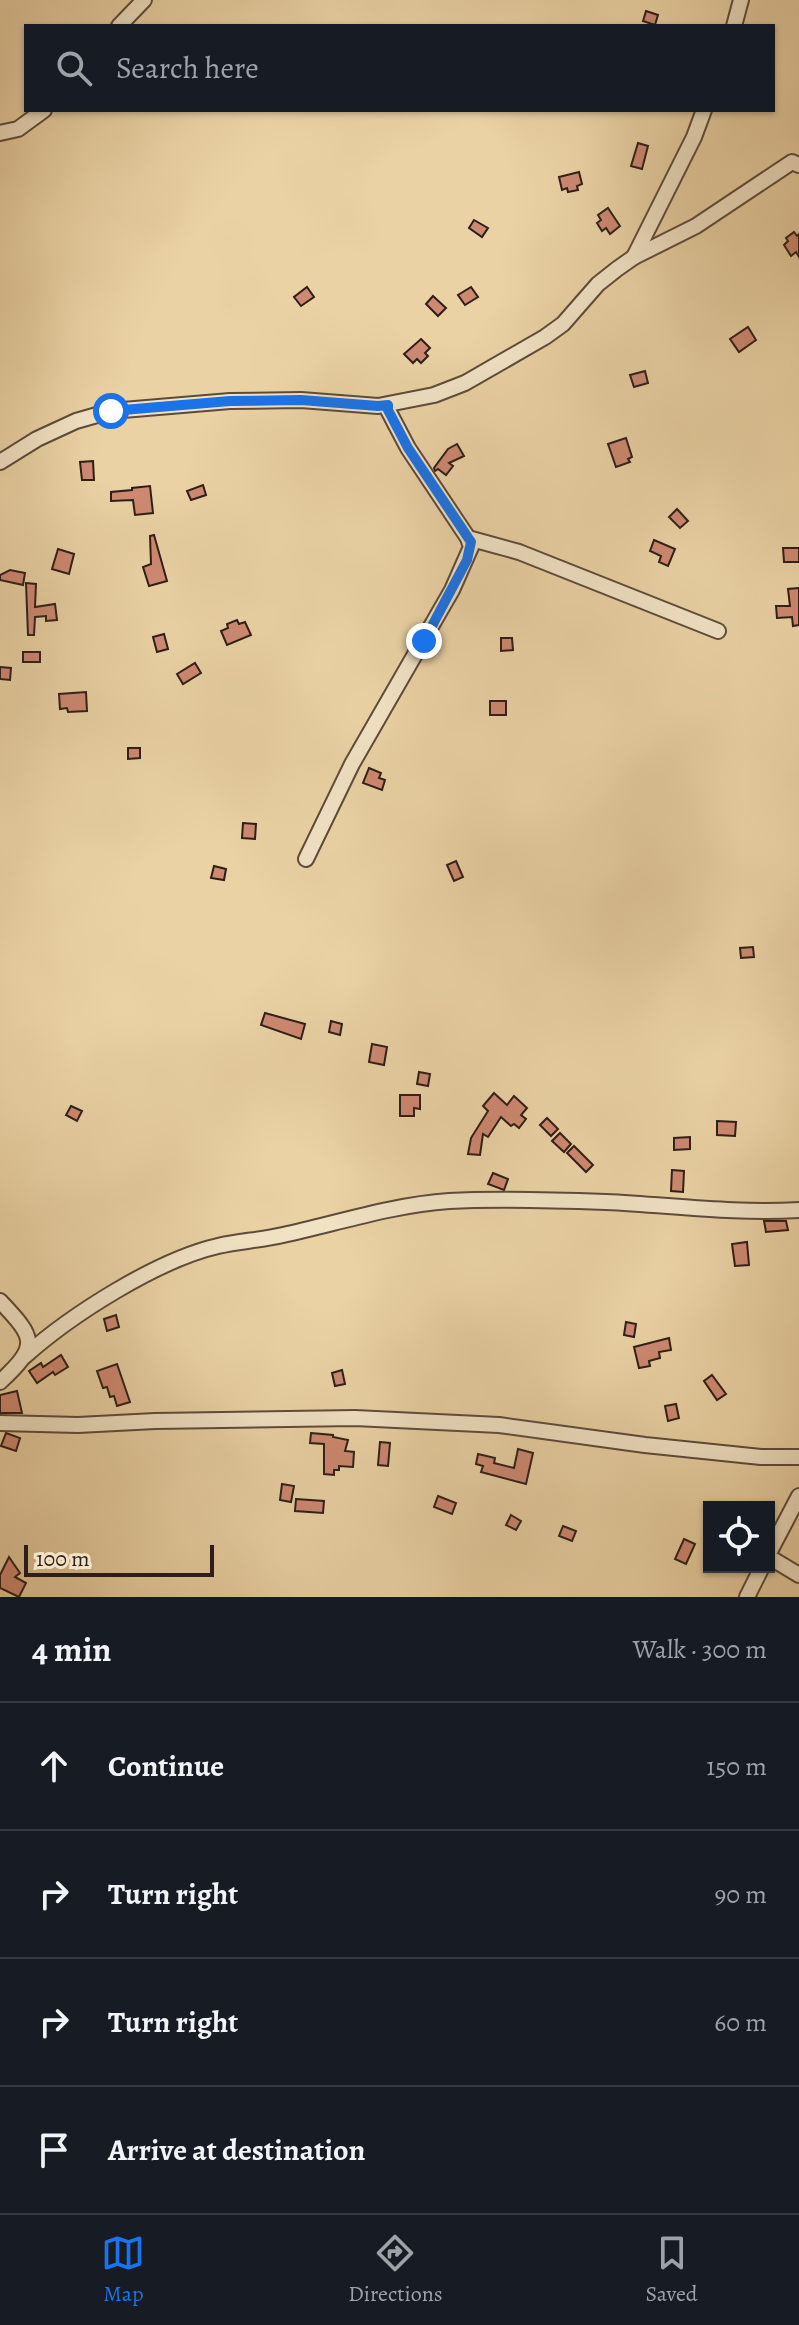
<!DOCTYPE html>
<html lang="en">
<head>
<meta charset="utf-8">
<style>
	body { margin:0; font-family:Alegreya,serif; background:#242831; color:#f1f3f6 }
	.controls { position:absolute; right:24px; bottom:24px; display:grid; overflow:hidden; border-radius:0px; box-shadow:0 2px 6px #0004 }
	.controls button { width:72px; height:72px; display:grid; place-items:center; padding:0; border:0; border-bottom:2px solid #363941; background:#171b24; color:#f1f3f6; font:40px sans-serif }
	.scale { position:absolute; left:24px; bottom:20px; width:190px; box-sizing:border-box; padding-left:8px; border:4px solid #2e1e17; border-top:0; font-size:22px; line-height:28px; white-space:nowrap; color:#2e1e17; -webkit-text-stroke:6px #f1e2c4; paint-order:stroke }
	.stop { position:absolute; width:24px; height:24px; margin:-18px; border:6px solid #1a73e8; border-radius:50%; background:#fff }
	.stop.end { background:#1a73e8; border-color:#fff; box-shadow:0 2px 8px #0008 }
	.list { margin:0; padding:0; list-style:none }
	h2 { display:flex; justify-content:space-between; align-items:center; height:104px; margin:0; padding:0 32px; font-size:34px }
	h2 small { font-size:26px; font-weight:400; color:#9ea1a6 }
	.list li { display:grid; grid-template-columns:52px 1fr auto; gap:24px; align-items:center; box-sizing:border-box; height:128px; padding:0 32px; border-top:2px solid #363941 }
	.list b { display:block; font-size:30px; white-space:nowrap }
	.list em { font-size:26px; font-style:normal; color:#9ea1a6 }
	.icon { flex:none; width:44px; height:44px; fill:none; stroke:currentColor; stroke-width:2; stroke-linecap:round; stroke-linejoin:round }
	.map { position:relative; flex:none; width:799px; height:1597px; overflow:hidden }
	.search { position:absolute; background:#171b24; box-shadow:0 2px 6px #0004; left:24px; right:24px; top:24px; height:88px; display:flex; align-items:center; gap:20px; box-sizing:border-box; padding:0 28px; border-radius:0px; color:#9ea1a6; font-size:30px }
	.sheet { height:616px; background:#171b24 }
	nav { display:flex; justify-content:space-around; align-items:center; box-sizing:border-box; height:112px; border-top:2px solid #363941; background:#171b24; font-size:22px; color:#9ea1a6 }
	nav a { display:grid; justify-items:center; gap:4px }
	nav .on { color:#1a73e8 }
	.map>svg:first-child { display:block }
	.building { fill:#ce8972; stroke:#2e1e17; stroke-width:2 }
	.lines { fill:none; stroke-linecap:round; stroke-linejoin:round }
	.minor-casing { stroke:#5d4b3a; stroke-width:18 }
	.minor { stroke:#f1e2c4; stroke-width:14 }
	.route { stroke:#1a73e8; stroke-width:10 }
</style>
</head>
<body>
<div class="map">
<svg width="799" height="1597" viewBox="0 0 799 1597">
	<rect width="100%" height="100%" fill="#ead2a5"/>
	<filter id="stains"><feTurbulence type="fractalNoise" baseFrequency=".0025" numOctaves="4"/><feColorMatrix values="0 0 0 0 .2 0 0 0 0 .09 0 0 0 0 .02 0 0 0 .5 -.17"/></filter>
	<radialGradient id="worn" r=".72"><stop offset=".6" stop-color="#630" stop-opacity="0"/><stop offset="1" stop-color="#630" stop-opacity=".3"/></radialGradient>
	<g class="building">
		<polygon points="646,11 658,15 655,25 643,21"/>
		<polygon points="638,143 648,146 642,169 631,166"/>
		<polygon points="579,172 582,184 577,186 578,190 568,192 567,188 562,190 559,177"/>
		<polygon points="608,208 620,226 610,234 606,228 602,231 597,223 601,220 598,215"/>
		<polygon points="474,220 488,228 482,237 469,228"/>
		<polygon points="794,232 797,236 799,234 799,257 796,252 791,256 784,245 788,241 786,238"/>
		<polygon points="307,287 314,297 301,306 294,297"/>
		<polygon points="471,287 478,297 465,305 458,295"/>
		<polygon points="433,296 446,308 438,316 426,304"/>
		<polygon points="748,327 756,340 739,352 730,339"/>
		<polygon points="421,339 430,348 425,353 428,356 421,363 417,359 413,363 404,354"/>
		<polygon points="645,371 648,383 634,387 630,375"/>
		<polygon points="626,438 632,457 628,459 630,462 616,467 608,444"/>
		<polygon points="457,444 464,456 449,463 453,466 446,475 438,469 435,471 434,468 448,449"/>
		<polygon points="93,461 94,480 82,480 80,462"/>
		<polygon points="203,485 206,495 191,500 187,491"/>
		<polygon points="150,486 153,513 135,515 133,500 111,501 111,492 132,490 132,488"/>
		<polygon points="677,509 688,521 680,528 669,517"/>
		<polygon points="154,535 167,581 149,586 143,567 151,564 150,536"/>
		<polygon points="654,540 675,549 668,566 659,562 661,556 650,551"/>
		<polygon points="783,548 799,548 799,562 784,562"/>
		<polygon points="58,549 74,554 69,574 52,569"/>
		<polygon points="10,570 25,573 23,585 0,580 0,575"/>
		<polygon points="26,583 36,584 35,607 55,604 57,620 46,621 46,616 35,617 34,635 28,635"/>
		<polygon points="799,588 799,625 793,626 792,617 777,618 776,606 790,606 788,589"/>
		<polygon points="237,620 239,624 245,622 251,635 227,645 221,631 228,628 227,624"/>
		<polygon points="164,634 168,649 157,652 153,637"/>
		<polygon points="501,638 512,638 513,650 501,651"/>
		<rect x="23" y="652" width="17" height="10"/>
		<polygon points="195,663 201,673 183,684 177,674"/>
		<polygon points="0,667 11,668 10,680 0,679"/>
		<polygon points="86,692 87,711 68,712 67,708 60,709 59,694"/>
		<rect x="490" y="701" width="16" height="14"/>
		<polygon points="128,748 140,748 140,758 128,759"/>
		<polygon points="369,768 381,773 379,778 385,780 382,790 363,783"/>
		<polygon points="243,823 256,824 255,839 242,838"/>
		<polygon points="456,861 463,877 454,881 447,865"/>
		<polygon points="214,866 226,869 224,880 211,878"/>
		<polygon points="753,947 754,957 741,958 740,948"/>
		<polygon points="265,1013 305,1024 301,1039 261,1025"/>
		<polygon points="331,1021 342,1024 340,1035 329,1032"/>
		<polygon points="372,1044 387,1047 384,1065 369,1062"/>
		<polygon points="419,1072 430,1074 428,1086 417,1084"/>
		<polygon points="494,1093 507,1105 514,1096 527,1108 521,1115 526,1119 519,1128 514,1124 511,1126 501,1117 488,1137 483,1134 480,1155 468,1154 471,1138 488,1111 483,1106"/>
		<polygon points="400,1095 420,1095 420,1109 414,1108 414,1116 400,1116"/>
		<polygon points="71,1106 82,1111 77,1121 66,1115"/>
		<polygon points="547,1118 558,1129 551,1136 540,1125"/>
		<polygon points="717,1121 736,1122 735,1136 717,1135"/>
		<polygon points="560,1133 571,1144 564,1152 552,1141"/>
		<polygon points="690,1137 690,1149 674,1150 674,1138"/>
		<polygon points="574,1146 593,1165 586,1172 567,1153"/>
		<polygon points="672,1170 684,1171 683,1192 671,1191"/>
		<polygon points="493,1173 508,1179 504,1190 488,1184"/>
		<polygon points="764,1221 786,1221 788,1230 766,1232"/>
		<polygon points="747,1242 749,1265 735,1266 732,1244"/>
		<polygon points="116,1315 119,1327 107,1331 104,1319"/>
		<polygon points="626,1322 636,1324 634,1337 624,1335"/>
		<polygon points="669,1338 671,1350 659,1352 660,1358 649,1361 650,1366 639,1368 634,1347"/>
		<polygon points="61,1355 68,1367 55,1375 53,1372 37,1383 29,1371 41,1363 43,1367"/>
		<polygon points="117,1364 130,1402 117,1406 114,1396 110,1397 107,1387 103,1388 97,1371"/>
		<polygon points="342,1370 345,1384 335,1386 332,1373"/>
		<polygon points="712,1375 726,1394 717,1400 704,1381"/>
		<polygon points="17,1391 22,1413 0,1413 0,1395"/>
		<polygon points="676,1404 679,1418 668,1421 665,1406"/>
		<polygon points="6,1433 20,1438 16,1451 1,1446"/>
		<polygon points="311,1433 333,1435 333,1437 348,1440 345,1451 354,1452 353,1467 339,1466 339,1470 334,1470 334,1475 324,1474 324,1444 310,1443"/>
		<polygon points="380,1442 390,1443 388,1466 378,1465"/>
		<polygon points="518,1449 533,1453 526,1484 481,1472 483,1466 476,1464 478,1454 495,1458 494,1463 514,1468"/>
		<polygon points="282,1484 294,1486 291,1502 280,1500"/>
		<polygon points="438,1496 456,1503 452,1514 434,1507"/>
		<polygon points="296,1499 324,1501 323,1513 295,1511"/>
		<polygon points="511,1515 521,1521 516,1530 506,1525"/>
		<polygon points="563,1526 576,1531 572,1541 559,1536"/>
		<polygon points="684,1539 695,1544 686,1564 675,1559"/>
		<polygon points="9,1557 20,1573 15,1577 26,1583 19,1597 0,1588 0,1575"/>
	</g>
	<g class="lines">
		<defs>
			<g id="minor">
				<polyline points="119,26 144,0"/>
				<polyline points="734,26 741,0"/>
				<polyline points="0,133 18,129 44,110"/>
				<polyline points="634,257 694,137 704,110"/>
				<polyline points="0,462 37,439 76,421 111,411 230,401 301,400 378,406 434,395 465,383 545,337 563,324 598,284 617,269 634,257 696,226 792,162 799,165"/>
				<polyline points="468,538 519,552 718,631"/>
				<polyline points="306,859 352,764 452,590 471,547 468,538 408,448 388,410 388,405"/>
				<path d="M0 1301C35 1338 40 1345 0 1382"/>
				<path d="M25 1356C71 1315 157 1260 218 1246 239 1241 262 1240 283 1235 338 1223 392 1205 449 1201 499 1198 555 1200 606 1202 671 1205 734 1214 799 1210"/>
				<polyline points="0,1423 78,1425 155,1421 355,1418 499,1425 645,1445 761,1457 799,1457"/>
				<polyline points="769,1553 799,1496"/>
				<polyline points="769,1557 799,1575"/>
				<polyline points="747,1597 762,1567"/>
			</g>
		</defs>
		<use href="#minor" class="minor-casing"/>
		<use href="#minor" class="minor"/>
	</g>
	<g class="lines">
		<polyline class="route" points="111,411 230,401 301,400 378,406 388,405 388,410 408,448 471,542 467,560 424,641"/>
	</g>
	<rect width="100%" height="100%" filter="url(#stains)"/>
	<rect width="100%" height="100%" fill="url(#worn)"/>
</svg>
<div class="controls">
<button><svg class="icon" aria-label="locate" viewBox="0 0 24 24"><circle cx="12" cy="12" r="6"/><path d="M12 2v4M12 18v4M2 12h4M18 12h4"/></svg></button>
</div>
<div class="scale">100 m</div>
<div class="stop" style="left:111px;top:411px"></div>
<div class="stop end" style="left:424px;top:641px"></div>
<div class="search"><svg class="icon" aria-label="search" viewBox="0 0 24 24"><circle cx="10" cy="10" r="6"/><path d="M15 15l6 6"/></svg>Search here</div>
</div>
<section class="sheet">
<h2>4 min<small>Walk · 300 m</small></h2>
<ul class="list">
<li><svg class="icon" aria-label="ahead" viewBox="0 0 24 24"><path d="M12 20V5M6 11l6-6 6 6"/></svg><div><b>Continue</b></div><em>150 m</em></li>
<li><svg class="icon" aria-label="right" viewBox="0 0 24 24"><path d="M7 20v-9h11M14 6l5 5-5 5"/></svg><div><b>Turn right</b></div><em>90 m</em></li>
<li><svg class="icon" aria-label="right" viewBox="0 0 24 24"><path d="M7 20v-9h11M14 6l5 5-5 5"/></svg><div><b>Turn right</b></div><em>60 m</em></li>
<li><svg class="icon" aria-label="arrive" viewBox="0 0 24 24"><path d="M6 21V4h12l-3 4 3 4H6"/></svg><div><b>Arrive at destination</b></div></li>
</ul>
</section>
<nav>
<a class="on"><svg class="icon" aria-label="map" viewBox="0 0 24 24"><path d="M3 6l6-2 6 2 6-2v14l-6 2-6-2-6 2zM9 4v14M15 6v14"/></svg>Map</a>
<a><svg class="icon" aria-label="directions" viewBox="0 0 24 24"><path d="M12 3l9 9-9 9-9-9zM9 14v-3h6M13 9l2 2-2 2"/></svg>Directions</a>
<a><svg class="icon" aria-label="saved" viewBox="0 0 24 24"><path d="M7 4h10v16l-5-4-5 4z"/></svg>Saved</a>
</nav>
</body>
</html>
